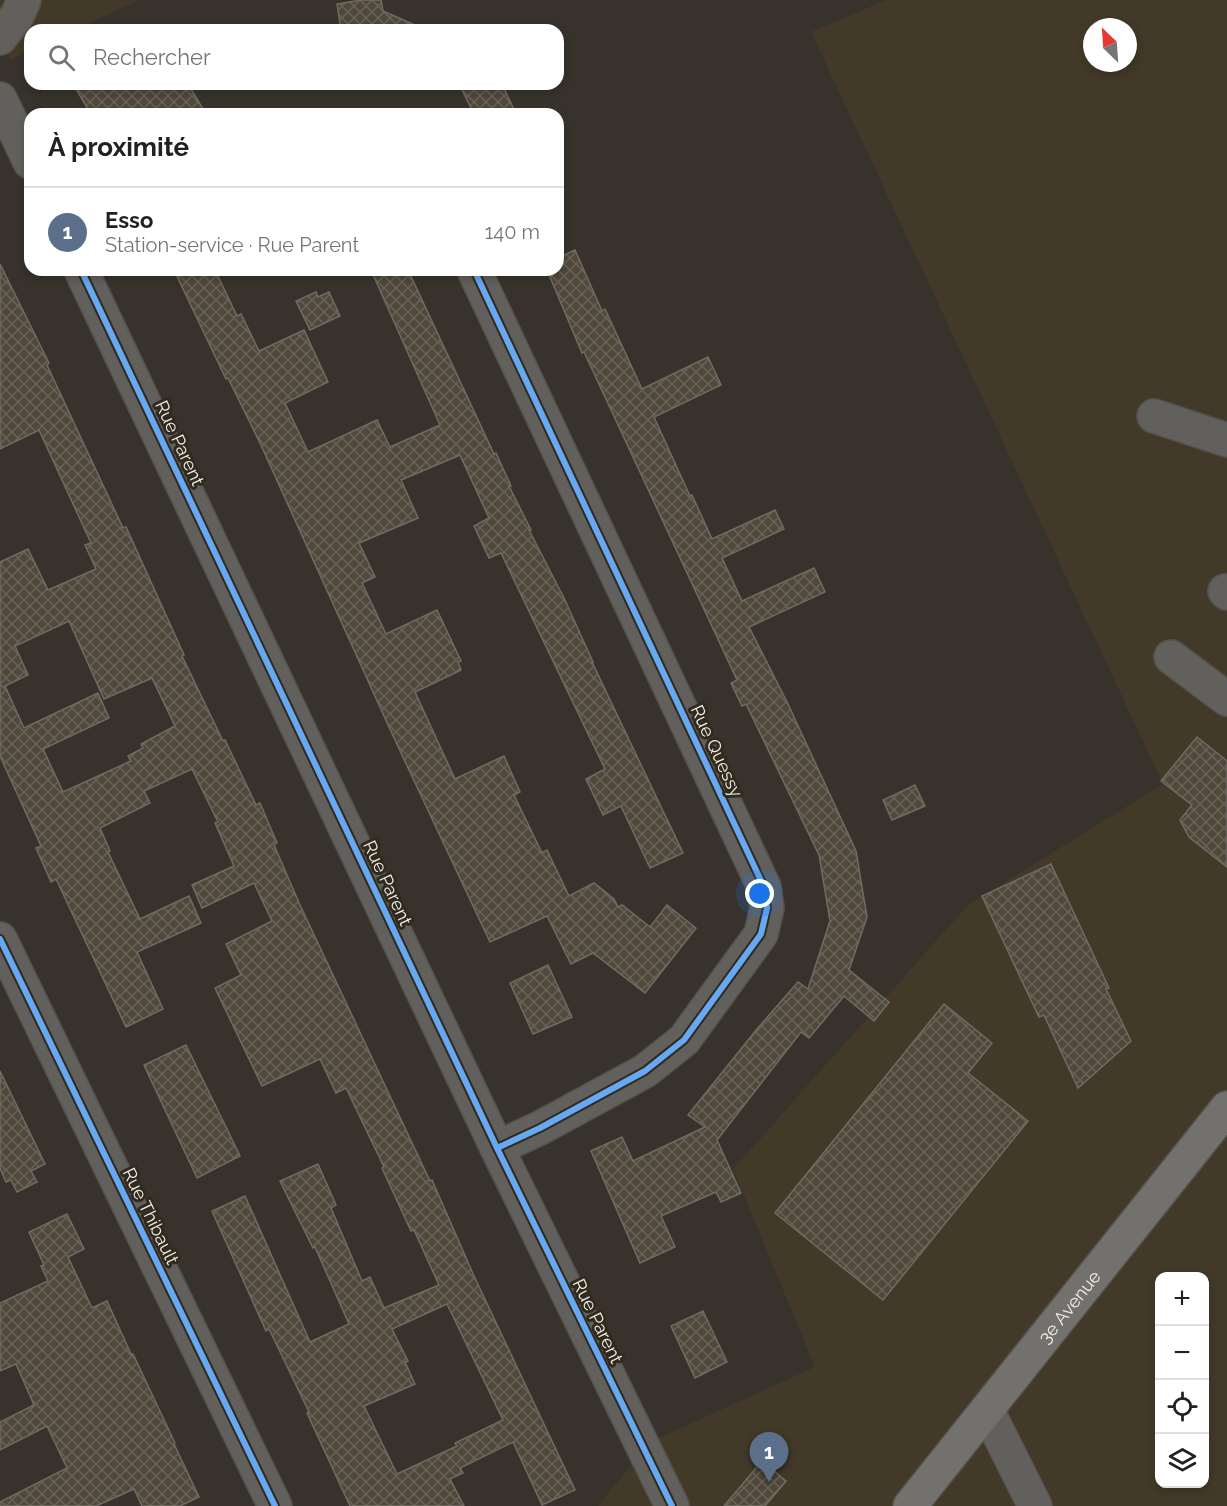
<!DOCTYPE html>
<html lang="fr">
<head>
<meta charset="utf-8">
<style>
	body { margin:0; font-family:Raleway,sans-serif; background:#f2f2f2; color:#202124 }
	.controls { position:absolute; right:18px; bottom:18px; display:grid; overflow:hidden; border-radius:12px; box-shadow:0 3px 9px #0003 }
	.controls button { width:54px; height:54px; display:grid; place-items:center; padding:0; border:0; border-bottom:2px solid #e0e0e0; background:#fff; color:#202124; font:30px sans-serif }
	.compass { position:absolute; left:1083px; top:18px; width:54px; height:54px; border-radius:50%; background:#fff; box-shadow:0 3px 9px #0003; rotate:335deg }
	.you { position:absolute; left:760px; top:894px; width:21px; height:21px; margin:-15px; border:4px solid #fff; border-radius:50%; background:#1a73e8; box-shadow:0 0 0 9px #1a73e833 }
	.badge { display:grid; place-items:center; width:39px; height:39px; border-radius:50%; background:#61605e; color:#fff; font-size:20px; font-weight:700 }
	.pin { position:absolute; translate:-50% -50px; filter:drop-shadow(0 2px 3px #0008) }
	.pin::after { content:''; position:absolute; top:32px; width:21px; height:18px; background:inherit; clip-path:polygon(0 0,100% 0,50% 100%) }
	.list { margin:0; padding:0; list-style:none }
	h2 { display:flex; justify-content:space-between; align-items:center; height:78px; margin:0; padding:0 24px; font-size:26px }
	h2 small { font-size:20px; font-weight:400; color:#757577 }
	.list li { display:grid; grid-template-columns:39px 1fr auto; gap:18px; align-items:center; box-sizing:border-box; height:90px; padding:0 24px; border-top:2px solid #e0e0e0 }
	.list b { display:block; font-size:22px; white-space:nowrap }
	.list p { margin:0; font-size:20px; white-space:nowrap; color:#757577 }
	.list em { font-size:20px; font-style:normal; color:#757577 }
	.icon { flex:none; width:33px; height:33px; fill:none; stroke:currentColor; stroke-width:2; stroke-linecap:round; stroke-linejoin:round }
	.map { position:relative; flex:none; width:1227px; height:1506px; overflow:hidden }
	.search { position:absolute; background:#fff; box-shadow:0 3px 9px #0003; left:24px; top:24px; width:540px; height:66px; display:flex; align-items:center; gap:15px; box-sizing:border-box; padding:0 21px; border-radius:18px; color:#757577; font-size:22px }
	.panel { position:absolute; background:#fff; box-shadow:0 3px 9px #0003; left:24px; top:108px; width:540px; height:168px; border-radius:18px }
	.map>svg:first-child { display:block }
	.built { fill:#423928; fill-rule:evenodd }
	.building { fill:url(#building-cross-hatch); stroke:#6f6c66; stroke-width:1.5; fill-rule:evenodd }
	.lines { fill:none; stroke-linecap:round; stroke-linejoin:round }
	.minor-casing { stroke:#54504b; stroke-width:36 }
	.major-casing { stroke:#54504b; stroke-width:36 }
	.minor { stroke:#62605d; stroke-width:33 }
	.major { stroke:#73716d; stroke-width:33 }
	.cycleway-casing { stroke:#312a1e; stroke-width:10 }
	.cycleway { stroke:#66a8f1; stroke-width:6 }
	.labels { text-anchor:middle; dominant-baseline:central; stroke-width:6; stroke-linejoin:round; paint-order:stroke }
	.street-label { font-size:18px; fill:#f2eee6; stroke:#312a1e }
</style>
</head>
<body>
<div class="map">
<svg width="1227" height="1506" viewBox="0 0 1227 1506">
	<defs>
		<pattern id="building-cross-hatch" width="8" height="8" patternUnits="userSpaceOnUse" patternTransform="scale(1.5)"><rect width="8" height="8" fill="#4f483b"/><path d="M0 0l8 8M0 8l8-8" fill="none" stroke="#696357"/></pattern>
	</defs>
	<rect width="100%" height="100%" fill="#37332c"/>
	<g class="built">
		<polygon points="0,0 139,0 75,30 30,30 30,51 11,60 0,36"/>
		<path d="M886 0H1227V1506H598L650 1442 815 1367 733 1169 968 905 1163 784 811 32ZM1092 27H1128V63H1092ZM1160 1276H1204V1484H1160Z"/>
	</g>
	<g class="building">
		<polygon points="361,0 381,0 383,11 426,30 341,30 337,4"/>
		<polygon points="73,84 188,84 206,114 91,114"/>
		<polygon points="459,84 502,84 516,114 474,114"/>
		<polygon points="575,250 602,311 605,309 642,389 708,357 721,385 654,417 690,496 692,495 712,539 775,510 784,529 722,558 742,601 814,568 825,592 749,627 788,704 856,851 867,917 849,970 889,1002 874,1021 844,996 809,1038 801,1032 717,1140 741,1193 721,1202 716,1192 661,1216 675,1247 640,1263 591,1151 622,1137 633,1161 705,1127 688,1115 757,1029 798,982 808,989 830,921 819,855 746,704 742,706 731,683 737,680 584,352 582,353 547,270 558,270 558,258"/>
		<path d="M0 264 49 363 47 365 123 528 126 527 184 655 182 656 223 741 225 740 256 805 260 803 277 843 274 845 300 905 430 1181 432 1180 474 1276 575 1490 542 1505 513 1442 460 1468 463 1473 450 1479 464 1506H350L307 1413 309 1412 269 1329 266 1331 212 1211 245 1196 310 1342 349 1324 315 1247 313 1248 280 1181 318 1164 336 1205 331 1208 362 1281 370 1277 384 1308 439 1285 414 1230 411 1231 382 1168 384 1167 346 1088 336 1093 320 1059 262 1086 215 988 241 975 226 944 272 921 254 883 202 908 192 885 234 866 215 823 218 822 192 769 144 791 150 803 100 828 110 851 108 852 140 919 189 896 201 923 137 952 163 1009 126 1027 56 879 51 882 36 848 41 846 0 756V562L28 549 48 590 96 569 85 545 91 543 39 430 0 449ZM69 621 104 699 152 678 175 726 141 744 143 748 128 756 131 761 63 792 43 749 109 718 98 693 24 728 5 686 28 675 15 646ZM447 1304 503 1420 455 1443 457 1446 397 1474 364 1406 415 1384 405 1362 408 1361 392 1329Z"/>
		<polygon points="174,270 215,270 237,316 241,314 259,351 304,330 328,382 285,403 308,452 377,420 390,447 440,425 371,270 408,270 494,454 496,453 511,486 509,486 531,530 529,530 564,598 593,662 592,662 683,853 650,868 621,806 603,815 586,779 605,769 501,553 489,558 474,526 489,518 460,455 401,480 418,518 359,543 375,577 362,583 386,634 437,610 461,661 458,662 461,670 415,692 455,779 504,756 520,792 514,795 542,853 547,850 569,896 594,883 614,899 618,907 622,905 650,927 667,905 696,928 645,993 593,953 571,964 547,916 490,942 394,738 260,443 228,378 226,379"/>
		<polygon points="316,292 318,297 329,292 340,316 310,330 296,301"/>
		<polygon points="1197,737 1227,761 1227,867 1189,837 1180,820 1192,805 1161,781"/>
		<polygon points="915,785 925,806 892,820 883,800"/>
		<polygon points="1051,864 1109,988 1106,989 1131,1041 1078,1088 1044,1015 1039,1017 982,896"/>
		<polygon points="548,965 572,1017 533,1034 510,983"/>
		<polygon points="944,1004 992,1043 968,1073 1028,1121 883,1300 775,1213"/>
		<polygon points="186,1045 240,1156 197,1178 144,1065"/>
		<polygon points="0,1071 45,1164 31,1171 37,1182 17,1192 11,1180 6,1182 0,1168"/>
		<polygon points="67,1214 84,1249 68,1257 92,1308 107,1301 131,1354 133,1354 175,1443 174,1444 199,1497 180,1506 142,1506 134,1489 96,1506 0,1506 0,1502 67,1468 47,1426 0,1450 0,1422 34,1405 16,1364 0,1371 0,1303 48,1281 41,1266 44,1265 29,1232"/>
		<polygon points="703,1311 727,1362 695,1378 671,1326"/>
		<polygon points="762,1461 786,1481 765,1506 724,1506"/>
	</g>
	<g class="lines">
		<defs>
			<g id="minor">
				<polyline points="0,38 17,16 24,0"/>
				<polyline points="0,99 30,162"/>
				<polyline points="81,270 497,1148 672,1506"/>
				<polyline points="474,270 764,887 767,908 761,934 684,1040 645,1071 540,1128 497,1148"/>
				<polyline points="1154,416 1227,440"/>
				<polyline points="1225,591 1227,593"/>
				<polyline points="1171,657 1227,699"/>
				<polyline points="0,939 275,1506"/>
				<polyline points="987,1410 1035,1506"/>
			</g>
			<g id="major">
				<path id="s1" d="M910 1506 1227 1108"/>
			</g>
		</defs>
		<use href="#minor" class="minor-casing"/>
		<use href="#major" class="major-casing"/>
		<use href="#minor" class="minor"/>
		<use href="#major" class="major"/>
		<defs>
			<g id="cycleway">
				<polyline points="81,270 497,1148 672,1506"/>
				<polyline points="474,270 764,887 767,908 761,934 684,1040 645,1071 540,1128 497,1148"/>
				<polyline points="0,939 275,1506"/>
			</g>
		</defs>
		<use href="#cycleway" class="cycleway-casing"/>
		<use href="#cycleway" class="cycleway"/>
	</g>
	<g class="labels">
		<g class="street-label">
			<text transform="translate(180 443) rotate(65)">Rue Parent</text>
			<text transform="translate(717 751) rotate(65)">Rue Quessy</text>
			<text transform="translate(388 883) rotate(65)">Rue Parent</text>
			<text transform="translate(151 1216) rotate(64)">Rue Thibault</text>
			<text stroke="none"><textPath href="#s1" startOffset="255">3e Avenue</textPath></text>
			<text transform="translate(598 1321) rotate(64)">Rue Parent</text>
		</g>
	</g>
</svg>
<div class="controls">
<button>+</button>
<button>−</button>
<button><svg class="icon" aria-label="locate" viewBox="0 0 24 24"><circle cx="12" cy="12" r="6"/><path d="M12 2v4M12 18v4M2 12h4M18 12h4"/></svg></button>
<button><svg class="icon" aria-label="layers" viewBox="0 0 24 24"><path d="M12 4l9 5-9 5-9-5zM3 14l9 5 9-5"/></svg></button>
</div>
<svg class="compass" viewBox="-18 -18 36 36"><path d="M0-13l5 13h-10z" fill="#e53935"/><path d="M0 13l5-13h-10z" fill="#757577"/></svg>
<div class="you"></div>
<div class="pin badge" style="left:769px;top:1482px;background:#5c6f8a">1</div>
<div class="search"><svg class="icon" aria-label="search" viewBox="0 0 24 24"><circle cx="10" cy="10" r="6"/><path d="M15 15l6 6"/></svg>Rechercher</div>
<section class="panel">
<h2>À proximité<small></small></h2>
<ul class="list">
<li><span class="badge" style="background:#5c6f8a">1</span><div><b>Esso</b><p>Station-service · Rue Parent</p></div><em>140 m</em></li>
</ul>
</section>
</div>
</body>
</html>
